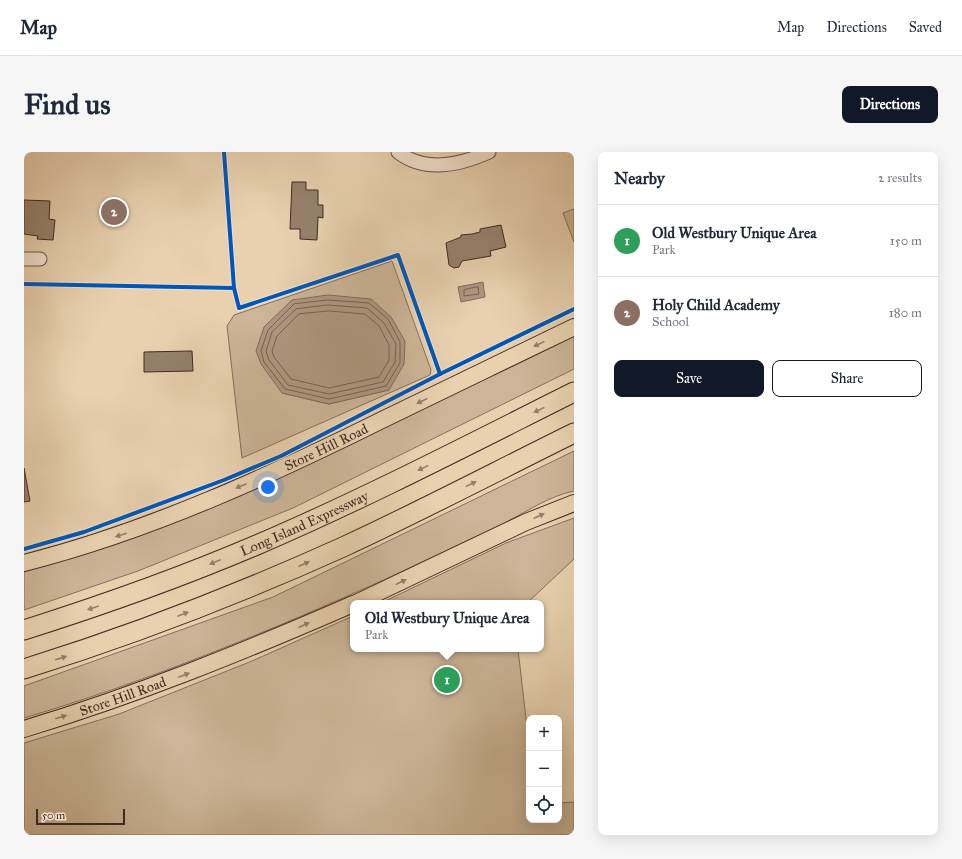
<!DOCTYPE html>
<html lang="en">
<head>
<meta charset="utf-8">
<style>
	body { margin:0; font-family:"IM FELL Great Primer",serif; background:#f6f6f7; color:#1f2937 }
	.controls { position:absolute; right:12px; bottom:12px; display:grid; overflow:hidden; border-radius:8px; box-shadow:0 4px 16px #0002 }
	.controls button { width:36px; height:36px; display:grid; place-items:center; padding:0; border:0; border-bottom:1px solid #e0e1e3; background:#fff; color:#1f2937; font:20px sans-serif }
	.scale { position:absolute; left:12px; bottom:10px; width:89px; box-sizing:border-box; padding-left:4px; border:2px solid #3c2a23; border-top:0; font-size:11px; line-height:14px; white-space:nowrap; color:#3c2a23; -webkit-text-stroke:3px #f1e1cc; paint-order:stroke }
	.you { position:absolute; left:244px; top:335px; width:14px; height:14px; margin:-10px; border:3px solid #fff; border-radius:50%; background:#1a73e8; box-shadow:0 0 0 6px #1a73e833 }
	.badge { display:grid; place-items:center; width:26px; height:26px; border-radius:50%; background:#111827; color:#fff; font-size:13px; font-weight:700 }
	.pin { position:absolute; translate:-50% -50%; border:2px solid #fff; box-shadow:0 1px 4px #0006 }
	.popup { position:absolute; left:326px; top:448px; width:194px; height:52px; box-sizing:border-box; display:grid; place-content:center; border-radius:8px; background:#fff; filter:drop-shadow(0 1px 3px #0005); font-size:13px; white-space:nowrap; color:#747a83 }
	.popup b { font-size:15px; color:#1f2937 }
	.popup::after { content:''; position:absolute; left:50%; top:100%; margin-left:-8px; border:8px solid transparent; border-top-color:#fff }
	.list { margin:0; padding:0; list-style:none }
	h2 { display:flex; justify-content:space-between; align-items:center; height:52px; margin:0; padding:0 16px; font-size:17px }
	h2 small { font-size:13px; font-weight:400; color:#747a83 }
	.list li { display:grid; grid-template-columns:26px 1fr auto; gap:12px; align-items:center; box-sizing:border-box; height:72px; padding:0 16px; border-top:1px solid #e0e1e3 }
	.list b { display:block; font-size:15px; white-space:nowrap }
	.list p { margin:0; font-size:13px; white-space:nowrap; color:#747a83 }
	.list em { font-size:13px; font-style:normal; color:#747a83 }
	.actions { display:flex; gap:8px; padding:12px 16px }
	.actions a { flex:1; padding:9px 0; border:1px solid #111827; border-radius:8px; text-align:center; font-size:14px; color:#111827 }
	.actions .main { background:#111827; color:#fff }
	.icon { flex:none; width:22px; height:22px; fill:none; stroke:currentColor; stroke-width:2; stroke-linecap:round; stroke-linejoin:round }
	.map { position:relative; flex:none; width:550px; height:683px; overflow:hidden; border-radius:8px }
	header { display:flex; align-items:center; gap:24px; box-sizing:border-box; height:56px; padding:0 20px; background:#fff; border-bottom:1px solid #e0e1e3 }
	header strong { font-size:19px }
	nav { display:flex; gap:22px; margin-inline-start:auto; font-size:14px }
	.intro { display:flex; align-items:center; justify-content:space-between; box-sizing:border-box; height:96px; padding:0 24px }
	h1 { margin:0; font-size:28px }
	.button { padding:10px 18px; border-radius:8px; background:#111827; color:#fff; font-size:14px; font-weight:700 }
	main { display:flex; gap:24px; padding:0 24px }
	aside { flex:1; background:#fff; border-radius:8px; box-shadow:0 4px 16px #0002 }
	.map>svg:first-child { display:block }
	.green { fill:#ccb598; stroke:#84705e; fill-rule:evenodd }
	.water { fill:#ae9880; stroke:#806c5b }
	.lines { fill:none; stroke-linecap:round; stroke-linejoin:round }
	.shore { stroke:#756152; stroke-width:1 }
	.building { fill:#96816c; stroke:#3c2a23 }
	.minor-casing { stroke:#675446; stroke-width:15 }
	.major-casing { stroke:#3c2a23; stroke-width:18 }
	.highway-casing { stroke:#3c2a23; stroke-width:21 }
	.minor { stroke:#f1e1cc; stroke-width:13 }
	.major { stroke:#e9d1b0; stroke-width:16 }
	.highway { stroke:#e9d1b0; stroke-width:19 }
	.cycleway-casing { stroke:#f1e1cc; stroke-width:6 }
	.cycleway { stroke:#0057b8; stroke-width:4 }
	.oneway { fill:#927e6a }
	.labels { text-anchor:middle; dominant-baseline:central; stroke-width:3; stroke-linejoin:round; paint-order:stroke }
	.street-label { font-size:14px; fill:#3c2a23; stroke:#f1e1cc }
</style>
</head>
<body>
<header>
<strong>Map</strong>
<nav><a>Map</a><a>Directions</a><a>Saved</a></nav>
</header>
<div class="intro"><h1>Find us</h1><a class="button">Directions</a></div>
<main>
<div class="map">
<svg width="550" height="683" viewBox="0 0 550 683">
	<rect width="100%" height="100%" fill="#e9d1b0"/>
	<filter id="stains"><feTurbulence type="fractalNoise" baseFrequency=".005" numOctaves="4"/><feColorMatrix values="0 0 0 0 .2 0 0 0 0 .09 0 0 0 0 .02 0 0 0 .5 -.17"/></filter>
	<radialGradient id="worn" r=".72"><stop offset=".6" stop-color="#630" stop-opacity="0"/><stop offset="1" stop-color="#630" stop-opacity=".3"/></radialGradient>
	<g class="green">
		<polygon points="550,57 550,90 539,61"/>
		<path d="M368 109 407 218 406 223 218 306 203 174 210 163ZM365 238 305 252 258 241Z"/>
		<polygon points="550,180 550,217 269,356 114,419 0,458 0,417 132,376"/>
		<path d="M550 299V339C525 344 502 360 479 372 441 390 402 408 364 426 246 479 125 529 0 566V534L249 445Z"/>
		<polygon points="550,366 550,407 503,451 357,451 482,391"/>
		<polygon points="329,464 329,497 494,497 505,593 505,668 535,668 535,651 550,650 550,683 0,683 0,591 95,562 228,509"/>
	</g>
	<g class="water">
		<polygon points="459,130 461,145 437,150 434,135"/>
		<polygon points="304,143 347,147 367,165 381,189 380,212 365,238 305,252 258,241 237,212 232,199 240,175 268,148"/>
	</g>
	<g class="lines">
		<g class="shore">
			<polygon points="454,135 455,142 440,144 440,138"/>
			<polygon points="304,148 345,151 364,167 376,190 376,211 362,234 305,247 261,237 240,210 237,199 244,178 270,152"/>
			<polygon points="304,153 343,156 360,171 372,192 371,210 359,230 305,242 264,233 245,208 242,199 248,180 272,157"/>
			<polygon points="305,159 341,162 355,174 365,193 365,208 355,225 305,236 267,227 250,205 248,199 253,184 275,162"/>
		</g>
	</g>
	<g class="building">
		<polygon points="268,30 282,30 282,38 294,38 294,53 299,53 299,66 294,65 293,88 276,87 276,77 266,77"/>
		<polygon points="0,48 26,49 25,67 31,68 29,88 13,87 14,84 0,82"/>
		<polygon points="477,73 482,95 466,99 467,104 438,109 435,115 430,116 425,113 422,91 437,85 437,83 448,82 456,80 456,77"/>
		<polygon points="168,199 169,219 120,220 120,200"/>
		<polygon points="0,316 6,349 0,350"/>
	</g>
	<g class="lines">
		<defs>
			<g id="minor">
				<path d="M374 0C401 21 436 13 465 0"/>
				<polyline points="0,107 16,107"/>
			</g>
			<g id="major">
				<path id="s1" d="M0 411C126 379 245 324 362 266 425 236 487 205 550 175"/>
				<polyline points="332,451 502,370 550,351"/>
				<path id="s2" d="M0 577C113 543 221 499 329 452"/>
			</g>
			<g id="highway">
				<path id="s3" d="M0 478C79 453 158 425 235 392 342 346 446 292 550 240"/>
				<path d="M0 517C109 483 215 442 319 395 397 359 473 319 550 281"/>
			</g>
		</defs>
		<use href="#minor" class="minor-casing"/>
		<use href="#major" class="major-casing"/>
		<use href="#highway" class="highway-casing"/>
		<use href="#minor" class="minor"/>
		<use href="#major" class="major"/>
		<use href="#highway" class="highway"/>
		<defs>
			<g id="cycleway">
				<polyline points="200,0 210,136"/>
				<polyline points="0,132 210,136 215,156 374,103 416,222 257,304 200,328 60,380 0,397"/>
				<polyline points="416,222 550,157"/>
			</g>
		</defs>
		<use href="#cycleway" class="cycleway-casing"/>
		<use href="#cycleway" class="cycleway"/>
	</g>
	<defs><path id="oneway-solid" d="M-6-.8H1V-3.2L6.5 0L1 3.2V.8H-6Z"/></defs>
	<g class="oneway">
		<use href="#oneway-solid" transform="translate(515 192) rotate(154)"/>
		<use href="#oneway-solid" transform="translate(398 249) rotate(154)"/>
		<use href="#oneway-solid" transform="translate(515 258) rotate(154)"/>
		<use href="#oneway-solid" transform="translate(399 316) rotate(154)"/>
		<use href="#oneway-solid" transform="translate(447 332) rotate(-26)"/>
		<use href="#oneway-solid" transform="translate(217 334) rotate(157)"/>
		<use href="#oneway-solid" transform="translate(515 364) rotate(-24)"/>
		<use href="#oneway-solid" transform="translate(97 383) rotate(162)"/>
		<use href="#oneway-solid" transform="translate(191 410) rotate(158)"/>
		<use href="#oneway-solid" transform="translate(280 412) rotate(-24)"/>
		<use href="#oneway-solid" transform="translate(377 430) rotate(-26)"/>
		<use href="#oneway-solid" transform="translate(69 456) rotate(161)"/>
		<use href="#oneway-solid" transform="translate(159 462) rotate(-21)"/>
		<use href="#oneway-solid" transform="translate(280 473) rotate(-24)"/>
		<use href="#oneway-solid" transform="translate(37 506) rotate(-18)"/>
		<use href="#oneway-solid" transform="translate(160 523) rotate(-21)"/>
		<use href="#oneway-solid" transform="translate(37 565) rotate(-18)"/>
	</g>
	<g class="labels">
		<g class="street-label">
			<text stroke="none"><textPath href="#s1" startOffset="324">Store Hill Road</textPath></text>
			<text stroke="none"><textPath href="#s3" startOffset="300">Long Island Expressway</textPath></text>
			<text stroke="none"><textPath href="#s2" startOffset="104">Store Hill Road</textPath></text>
		</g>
	</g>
	<rect width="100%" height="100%" filter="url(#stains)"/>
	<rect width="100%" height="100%" fill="url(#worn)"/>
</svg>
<div class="controls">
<button>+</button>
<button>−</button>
<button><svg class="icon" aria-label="locate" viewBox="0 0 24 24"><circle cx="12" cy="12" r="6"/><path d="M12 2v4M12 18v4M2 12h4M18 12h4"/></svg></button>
</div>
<div class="scale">50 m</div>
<div class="you"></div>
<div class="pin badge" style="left:423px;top:528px;background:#2e9e5b">1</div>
<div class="popup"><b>Old Westbury Unique Area</b>Park</div>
<div class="pin badge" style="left:90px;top:60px;background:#8d6e63">2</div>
</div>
<aside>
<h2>Nearby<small>2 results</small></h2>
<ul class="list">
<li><span class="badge" style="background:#2e9e5b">1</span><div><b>Old Westbury Unique Area</b><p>Park</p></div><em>150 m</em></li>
<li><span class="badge" style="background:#8d6e63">2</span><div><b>Holy Child Academy</b><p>School</p></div><em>180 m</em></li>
</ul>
<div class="actions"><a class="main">Save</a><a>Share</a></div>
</aside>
</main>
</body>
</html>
